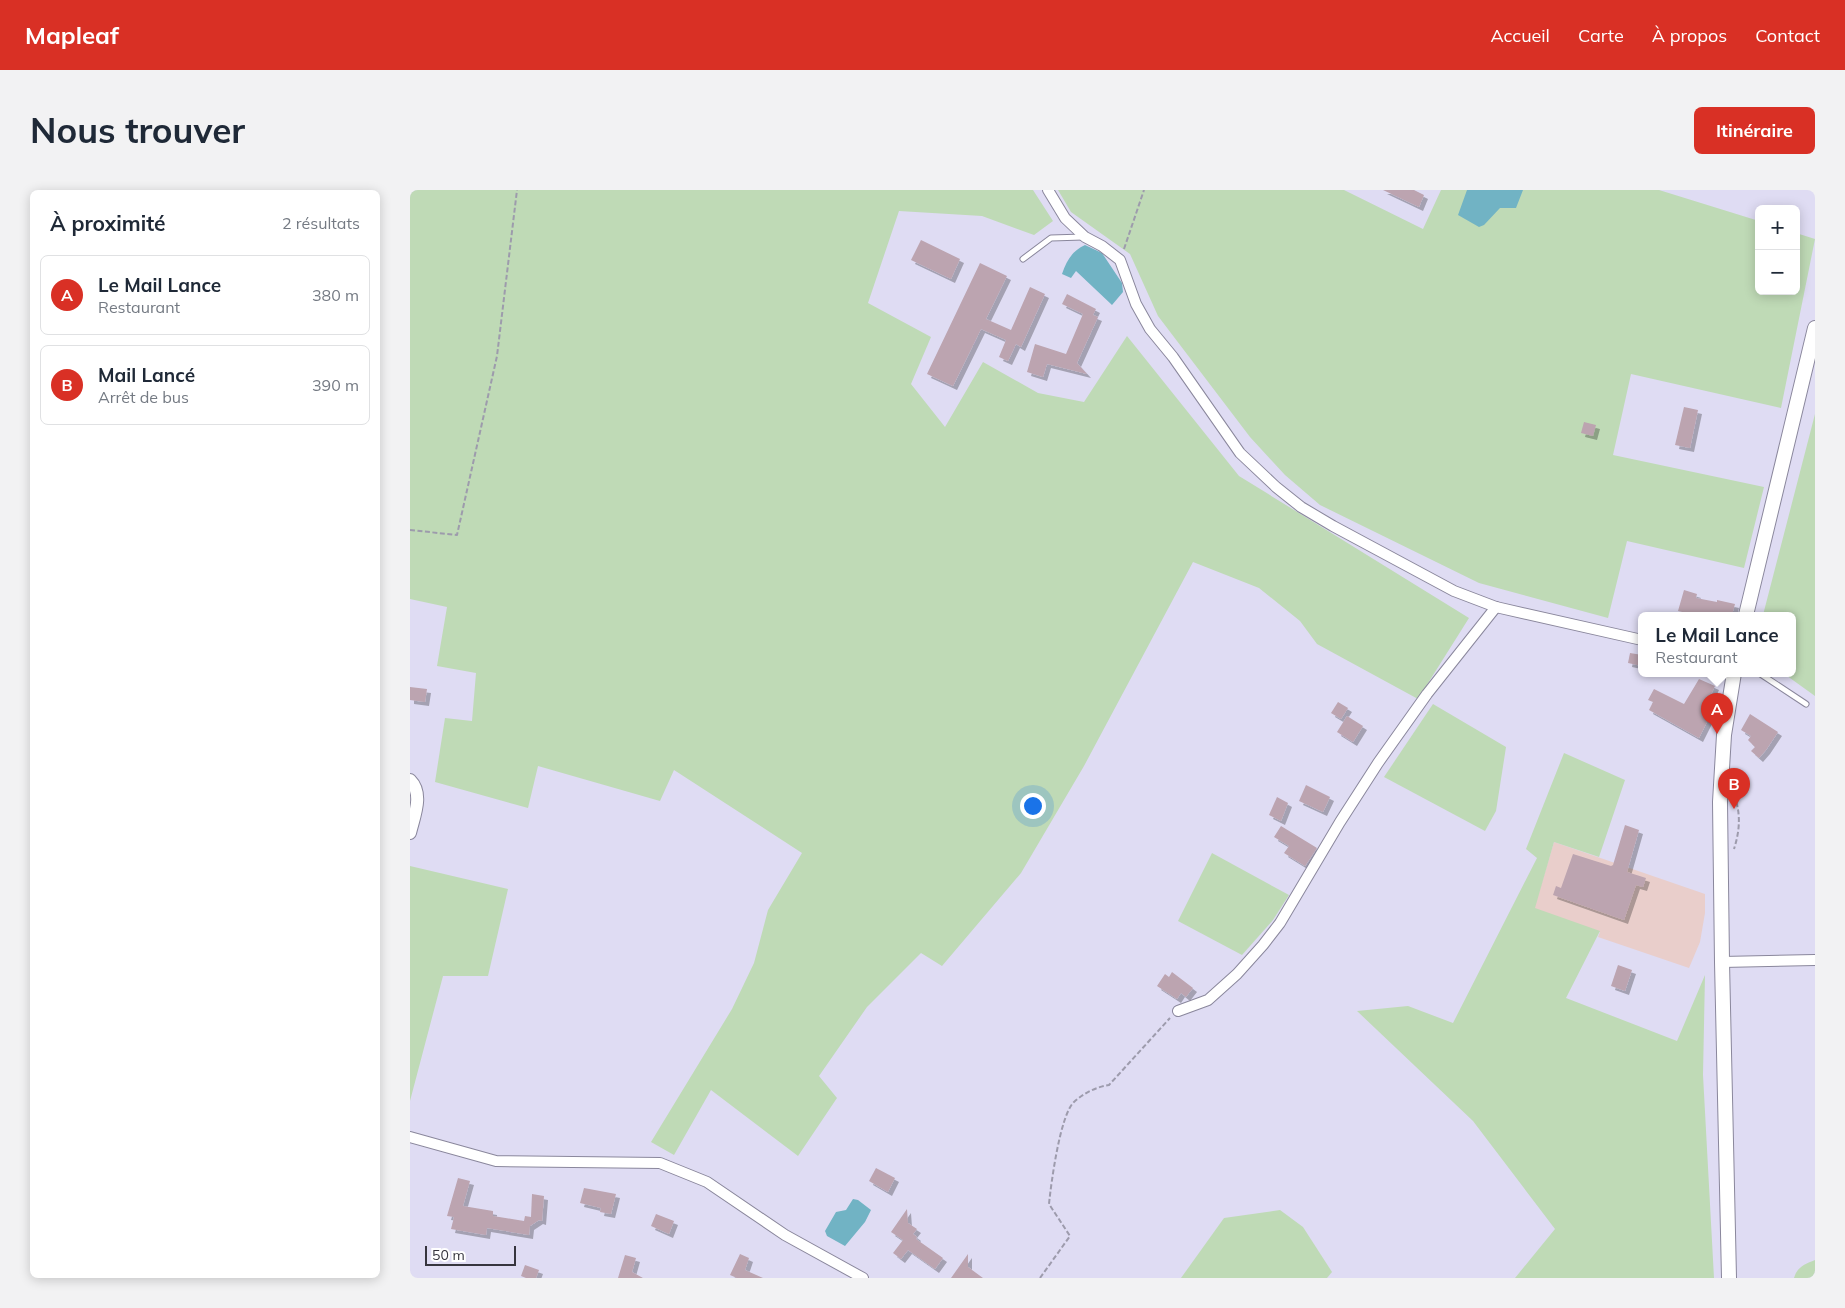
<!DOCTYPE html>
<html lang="fr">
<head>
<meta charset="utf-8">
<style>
	body { margin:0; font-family:Mulish,sans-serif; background:#f2f2f3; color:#1f2937 }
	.controls { position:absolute; right:15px; top:15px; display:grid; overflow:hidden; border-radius:8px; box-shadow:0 2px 12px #0003 }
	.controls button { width:45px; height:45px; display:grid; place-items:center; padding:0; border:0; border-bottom:1px solid #e0e1e3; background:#fff; color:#1f2937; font:25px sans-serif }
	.scale { position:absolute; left:15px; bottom:12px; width:91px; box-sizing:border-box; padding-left:5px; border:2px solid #36353e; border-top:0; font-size:14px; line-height:18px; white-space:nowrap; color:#36353e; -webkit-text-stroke:4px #fff; paint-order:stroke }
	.you { position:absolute; left:622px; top:615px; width:18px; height:18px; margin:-12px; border:4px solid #fff; border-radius:50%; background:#1a73e8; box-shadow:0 0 0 8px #1a73e833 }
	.badge { display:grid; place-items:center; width:32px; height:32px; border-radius:50%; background:#d93025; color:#fff; font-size:16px; font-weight:700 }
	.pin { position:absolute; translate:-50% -41px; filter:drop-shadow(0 1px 2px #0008) }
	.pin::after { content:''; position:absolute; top:26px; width:18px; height:15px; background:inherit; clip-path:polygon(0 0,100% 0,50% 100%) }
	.popup { position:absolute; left:1228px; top:422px; width:158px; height:65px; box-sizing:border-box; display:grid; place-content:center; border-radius:8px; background:#fff; filter:drop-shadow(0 1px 4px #0005); font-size:16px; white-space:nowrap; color:#747a83 }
	.popup b { font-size:19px; color:#1f2937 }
	.popup::after { content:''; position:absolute; left:50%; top:100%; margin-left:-10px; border:10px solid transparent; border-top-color:#fff }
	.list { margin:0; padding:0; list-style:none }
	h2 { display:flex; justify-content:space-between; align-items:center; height:65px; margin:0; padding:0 20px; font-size:21px }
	h2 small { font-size:16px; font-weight:400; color:#747a83 }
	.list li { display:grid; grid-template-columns:32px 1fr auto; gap:15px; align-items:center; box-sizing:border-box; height:80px; margin:0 10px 10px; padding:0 10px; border:1px solid #e0e1e3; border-radius:8px }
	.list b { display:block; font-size:19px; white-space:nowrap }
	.list p { margin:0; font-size:16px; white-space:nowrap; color:#747a83 }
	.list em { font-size:16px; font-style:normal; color:#747a83 }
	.map { position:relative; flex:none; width:1405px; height:1088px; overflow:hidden; border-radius:8px }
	header { display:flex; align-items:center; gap:30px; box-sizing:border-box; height:70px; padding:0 25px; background:#d93025; color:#fff }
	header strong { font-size:24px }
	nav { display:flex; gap:28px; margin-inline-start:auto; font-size:18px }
	.intro { display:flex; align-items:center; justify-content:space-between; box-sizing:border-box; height:120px; padding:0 30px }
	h1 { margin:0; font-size:35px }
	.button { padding:12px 22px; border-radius:8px; background:#d93025; color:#fff; font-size:18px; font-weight:700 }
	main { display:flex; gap:30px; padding:0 30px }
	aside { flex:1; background:#fff; border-radius:8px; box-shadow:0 2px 12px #0003 }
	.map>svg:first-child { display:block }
	.commercial { fill:#e9cecb }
	.green { fill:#bfdab6 }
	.water { fill:#71b3c4 }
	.building { fill:#bca4b0; filter:url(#shadow) }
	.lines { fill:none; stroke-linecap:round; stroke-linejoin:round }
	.service-casing { stroke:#8a879c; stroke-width:7 }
	.minor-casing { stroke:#8a879c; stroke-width:12 }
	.tertiary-casing { stroke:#8a879c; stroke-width:14 }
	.secondary-casing { stroke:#8a879c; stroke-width:16 }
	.path { stroke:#9d9bac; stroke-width:2; stroke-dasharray:5 2.5; stroke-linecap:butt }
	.service { stroke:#fff; stroke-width:5 }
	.minor { stroke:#fff; stroke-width:10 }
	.tertiary { stroke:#fff; stroke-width:12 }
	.secondary { stroke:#fff; stroke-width:14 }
</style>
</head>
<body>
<header>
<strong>Mapleaf</strong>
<nav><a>Accueil</a><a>Carte</a><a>À propos</a><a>Contact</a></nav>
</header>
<div class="intro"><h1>Nous trouver</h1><a class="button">Itinéraire</a></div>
<main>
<aside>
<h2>À proximité<small>2 résultats</small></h2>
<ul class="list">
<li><span class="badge">A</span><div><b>Le Mail Lance</b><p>Restaurant</p></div><em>380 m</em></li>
<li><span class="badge">B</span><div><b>Mail Lancé</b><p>Arrêt de bus</p></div><em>390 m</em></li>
</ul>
</aside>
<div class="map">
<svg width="1405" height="1088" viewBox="0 0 1405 1088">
	<defs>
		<filter id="shadow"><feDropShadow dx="4" dy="4" stdDeviation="0" flood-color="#0004"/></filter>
	</defs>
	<rect width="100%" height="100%" fill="#dfdcf3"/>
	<polygon class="commercial" points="1144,652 1295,704 1295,723 1290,752 1279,778 1188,747 1190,742 1124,719"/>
	<g class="green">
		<polygon points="0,0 623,0 643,31 624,45 572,26 489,21 458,113 521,147 501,194 535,237 573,172 628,203 674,212 717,146 829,286 1059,428 1008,509 907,454 890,431 849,398 783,372 674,576 611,683 532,776 511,763 457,817 409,886 427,908 388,966 301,900 264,965 241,952 322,819 344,773 358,720 392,663 264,580 250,611 128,576 118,618 25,592 35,528 62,531 66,483 27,476 37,417 0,409"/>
		<polygon points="648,0 934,0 1013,39 1031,0 1249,0 1349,31 1349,101 1386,101 1386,43 1405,49 1371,218 1221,184 1203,265 1354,297 1334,378 1217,351 1198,428 1069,393 910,315 875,285 840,247 748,126 720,64 661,22"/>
		<polygon points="1405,224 1405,506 1373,483 1382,483 1382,425 1353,425"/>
		<polygon points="1023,514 1096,557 1086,621 1075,641 974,587"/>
		<polygon points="1154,563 1215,590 1189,667 1144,652 1125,718 1190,741 1156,808 1267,851 1295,785 1293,885 1304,1088 1105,1088 1145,1039 1063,931 947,821 998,816 1043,833 1127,668 1116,659"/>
		<polygon points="802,663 879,705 863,730 832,765 768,731"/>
		<polygon points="0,676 98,699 78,786 33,786 0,911"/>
		<polygon points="870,1020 893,1037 922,1082 917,1088 771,1088 814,1028"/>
		<path d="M1405 1070V1088H1384C1387 1077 1395 1074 1405 1070Z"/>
	</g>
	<g class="water">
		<polygon points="1057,0 1113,0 1106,18 1090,18 1074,35 1069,37 1048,25"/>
		<path d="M675 55 692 63 712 93 713 102 702 115 666 81 661 88 652 84C657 70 662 61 675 55Z"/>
		<polygon points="443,1009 448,1010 461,1020 455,1032 435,1056 417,1046 415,1041 426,1022 436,1020"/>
	</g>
	<g class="building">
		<polygon points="973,0 1004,0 1014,5 1009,17"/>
		<polygon points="511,50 550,69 541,89 501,70"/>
		<polygon points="570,73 597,86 576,129 601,140 620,97 635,104 611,157 606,154 598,171 589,167 596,150 571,139 543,196 517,184"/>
		<polygon points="657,104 686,119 683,125 688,127 667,173 677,184 637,174 633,187 617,182 625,154 656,164 673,124 652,114"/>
		<polygon points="1274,217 1288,220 1280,258 1265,255"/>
		<polygon points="1174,232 1186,235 1183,246 1171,243"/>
		<polygon points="1274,400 1287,404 1286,408 1307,412 1307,410 1325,414 1322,425 1285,425 1268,421"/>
		<polygon points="1220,463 1232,465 1232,476 1218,473"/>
		<polygon points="1289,489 1305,496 1292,524 1299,528 1289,548 1239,520 1243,512 1238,510 1244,499 1274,514"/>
		<polygon points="0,497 17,499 15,512 0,510"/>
		<polygon points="928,512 938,518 931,529 921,523"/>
		<polygon points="1340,524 1368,542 1356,560 1349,568 1341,561 1345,557 1338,550 1341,546 1331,540"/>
		<polygon points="937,526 953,536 943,552 927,542"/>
		<polygon points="896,595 920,607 913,622 889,611"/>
		<polygon points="867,607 878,613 871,631 859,625"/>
		<polygon points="1215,635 1229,640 1217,682 1236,688 1233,697 1226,695 1214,730 1143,705 1146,696 1151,698 1163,664 1201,676 1203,675"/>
		<polygon points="871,636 907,658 895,676 874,663 879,656 864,647"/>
		<polygon points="1208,775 1222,780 1215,801 1201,796"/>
		<polygon points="762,782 783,798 776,807 771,803 767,809 747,796 755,784 759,787"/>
		<polygon points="466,978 485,988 478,1002 459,991"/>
		<polygon points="48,988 60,991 53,1016 83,1021 83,1026 114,1031 115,1026 121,1027 122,1004 134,1006 132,1031 129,1030 120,1036 119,1045 77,1038 76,1045 41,1039 44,1027 37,1026"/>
		<polygon points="174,998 206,1004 201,1024 190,1022 191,1018 170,1013"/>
		<polygon points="497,1019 498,1033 507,1039 503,1044 507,1047 506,1049 533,1068 525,1079 498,1060 491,1069 483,1063 493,1050 481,1042"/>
		<polygon points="246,1024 264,1031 259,1044 241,1036"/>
		<polygon points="330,1064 339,1068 335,1080 353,1088 327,1088 320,1085"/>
		<polygon points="558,1064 558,1077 573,1088 541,1088"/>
		<polygon points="215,1065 226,1068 222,1082 233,1088 208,1088"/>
		<polygon points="115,1075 129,1080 126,1088 116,1088 111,1086"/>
	</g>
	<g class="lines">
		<defs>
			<g id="service">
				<polyline points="613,69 641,48 673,47"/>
				<polyline points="1349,483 1396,514"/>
			</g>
			<g id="minor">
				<polyline points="638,0 655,28 675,47 692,56 710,70 726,114 740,139 763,167 830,263 866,297 891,317 923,336 1044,401 1086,417 1232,450"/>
				<polyline points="1312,772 1405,770"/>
				<polyline points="768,821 798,810 827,784 853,755 870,733 930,632 968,573 1017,504 1086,417"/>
				<polyline points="0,947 86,971 250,973 297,992 375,1045 453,1088"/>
			</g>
			<path id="tertiary" d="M0 590C14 604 4 626 0 643"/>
			<g id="secondary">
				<polyline points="1336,425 1405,138"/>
				<polyline points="1319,1088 1312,772 1310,612 1314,545 1324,483"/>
			</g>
		</defs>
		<use href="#service" class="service-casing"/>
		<use href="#minor" class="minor-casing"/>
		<use href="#tertiary" class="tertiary-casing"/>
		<use href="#secondary" class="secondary-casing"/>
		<g class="path">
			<polyline points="714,59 734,0"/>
			<polyline points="0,340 47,345 87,166 107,0"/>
			<path d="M1324 605C1331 623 1330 640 1324 659"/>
			<path d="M630 1088 660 1046 639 1014C641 994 650 925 664 912 674 903 686 897 699 895L760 828"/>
		</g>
		<use href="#service" class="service"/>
		<use href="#minor" class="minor"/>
		<use href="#tertiary" class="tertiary"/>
		<use href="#secondary" class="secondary"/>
	</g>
</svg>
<div class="controls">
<button>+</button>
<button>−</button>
</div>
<div class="scale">50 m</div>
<div class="you"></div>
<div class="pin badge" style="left:1307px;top:544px">A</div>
<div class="popup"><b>Le Mail Lance</b>Restaurant</div>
<div class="pin badge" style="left:1324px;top:619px">B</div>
</div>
</main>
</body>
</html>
